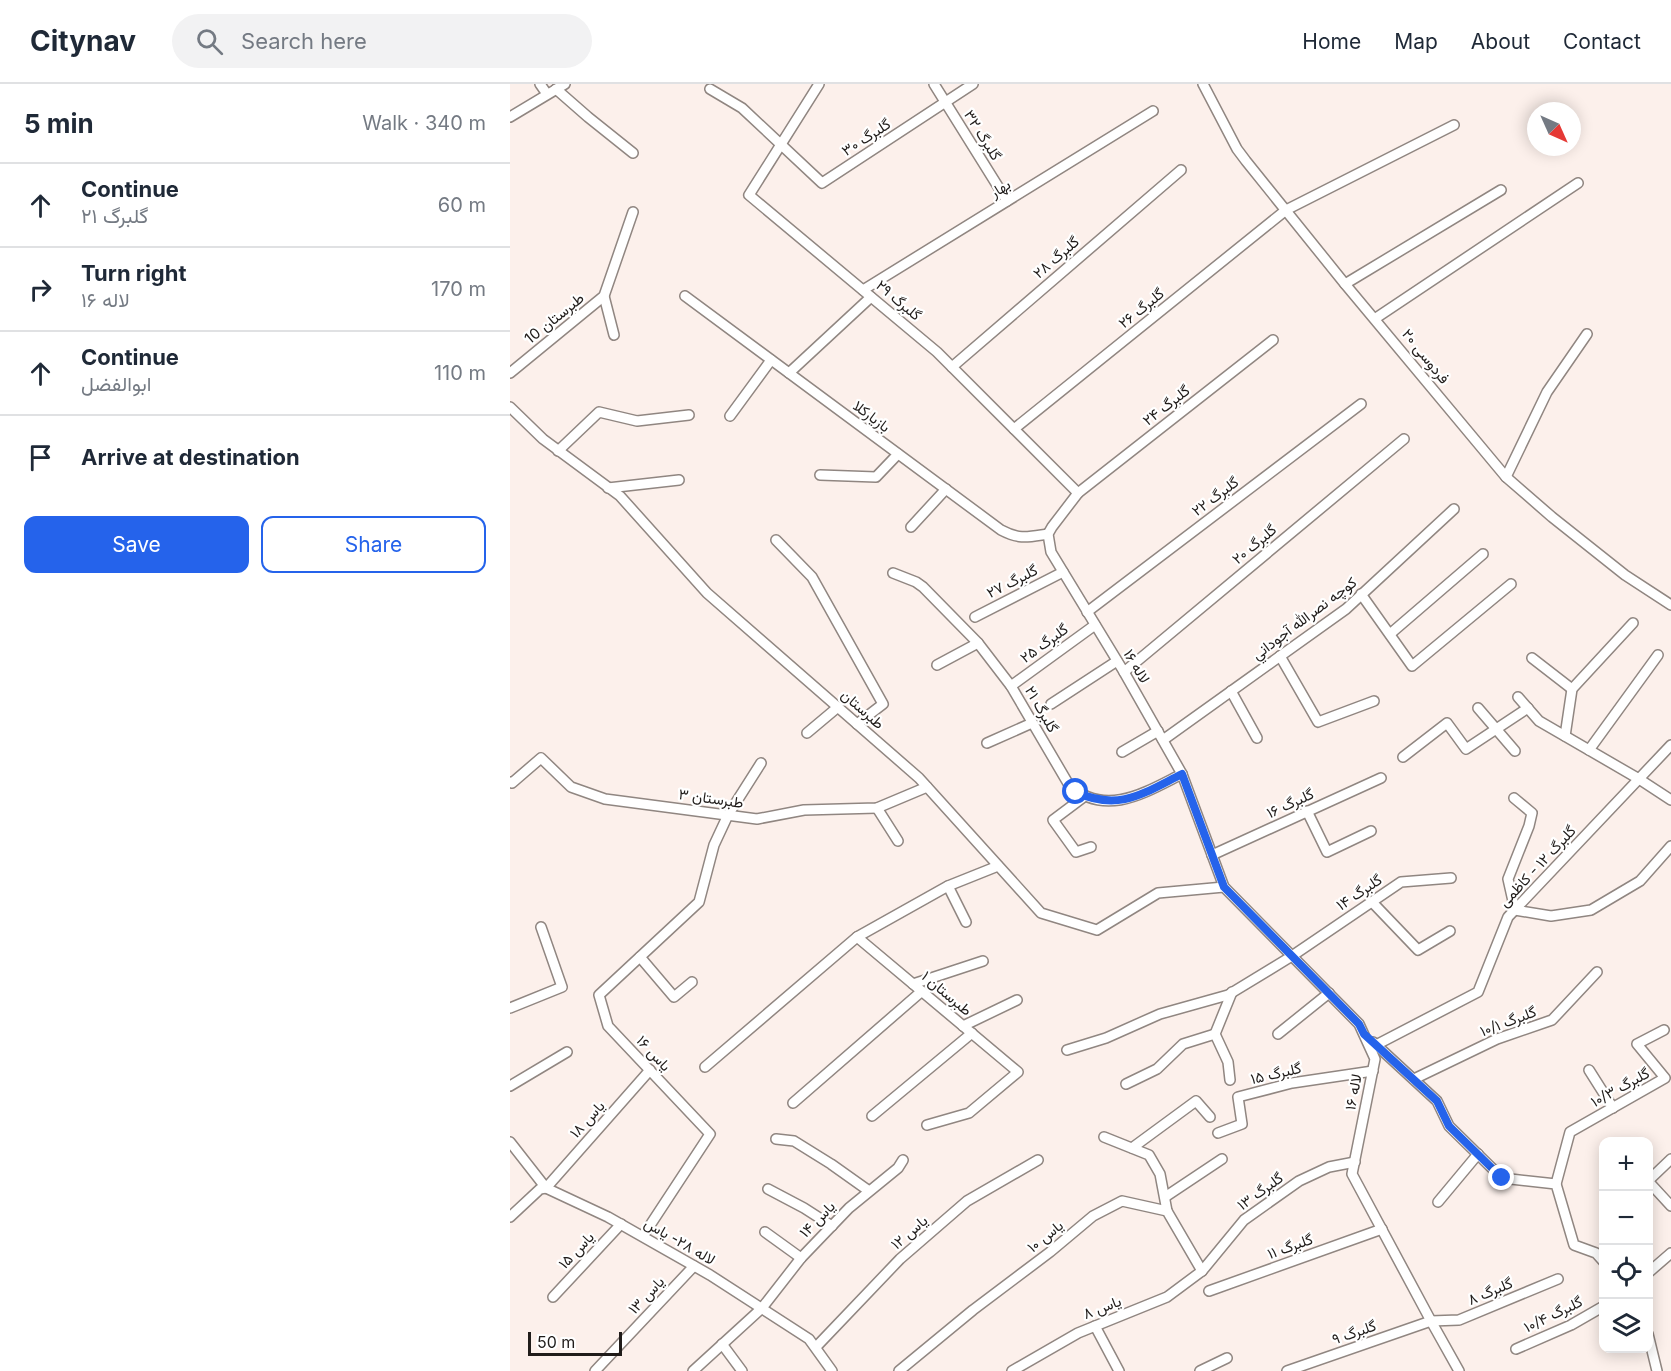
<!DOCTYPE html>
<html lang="en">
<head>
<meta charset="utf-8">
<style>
	body { margin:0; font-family:Inter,Vazirmatn,sans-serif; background:#f2f2f3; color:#1f2937 }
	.controls { position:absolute; right:18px; bottom:18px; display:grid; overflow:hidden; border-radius:12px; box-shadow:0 3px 15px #0003 }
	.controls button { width:54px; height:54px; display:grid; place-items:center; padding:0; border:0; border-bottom:2px solid #e0e1e3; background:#fff; color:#1f2937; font:30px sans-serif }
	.compass { position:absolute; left:1017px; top:18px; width:54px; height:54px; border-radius:50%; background:#fff; box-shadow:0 3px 15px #0003; rotate:135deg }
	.scale { position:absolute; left:18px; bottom:15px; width:94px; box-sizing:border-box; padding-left:6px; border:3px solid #201c1a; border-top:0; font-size:16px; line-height:21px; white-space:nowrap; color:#201c1a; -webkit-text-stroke:4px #fff; paint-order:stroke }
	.stop { position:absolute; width:18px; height:18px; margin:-14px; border:4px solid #2563eb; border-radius:50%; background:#fff }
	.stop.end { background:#2563eb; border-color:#fff; box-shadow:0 2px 6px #0008 }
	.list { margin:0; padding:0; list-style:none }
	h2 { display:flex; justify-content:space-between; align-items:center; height:78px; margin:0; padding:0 24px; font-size:26px }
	h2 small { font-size:20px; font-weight:400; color:#747a83 }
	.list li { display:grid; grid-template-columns:39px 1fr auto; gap:18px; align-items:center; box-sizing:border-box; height:84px; padding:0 24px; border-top:2px solid #e0e1e3 }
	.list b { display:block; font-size:22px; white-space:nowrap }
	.list p { margin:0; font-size:20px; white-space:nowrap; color:#747a83 }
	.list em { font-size:20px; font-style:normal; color:#747a83 }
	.actions { display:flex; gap:12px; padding:18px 24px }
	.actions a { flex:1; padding:14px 0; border:2px solid #2563eb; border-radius:12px; text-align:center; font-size:21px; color:#2563eb }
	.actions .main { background:#2563eb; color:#fff }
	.icon { flex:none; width:33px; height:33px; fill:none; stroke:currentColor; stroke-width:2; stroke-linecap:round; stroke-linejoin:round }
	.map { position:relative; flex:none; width:1161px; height:1287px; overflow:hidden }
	header { display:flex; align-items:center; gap:36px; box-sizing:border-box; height:84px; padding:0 30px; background:#fff; border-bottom:2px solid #e0e1e3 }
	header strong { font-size:28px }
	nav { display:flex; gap:33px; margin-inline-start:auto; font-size:21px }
	.search { width:420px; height:54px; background:#f2f2f3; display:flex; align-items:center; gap:15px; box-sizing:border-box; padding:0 21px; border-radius:33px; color:#747a83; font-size:22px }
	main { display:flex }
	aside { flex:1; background:#fff }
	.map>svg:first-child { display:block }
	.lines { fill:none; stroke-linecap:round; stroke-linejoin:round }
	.street-casing { stroke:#908681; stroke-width:12 }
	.street { stroke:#fff; stroke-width:9 }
	.route { stroke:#2563eb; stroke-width:8 }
	.labels { text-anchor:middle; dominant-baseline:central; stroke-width:4.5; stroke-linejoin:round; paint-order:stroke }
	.street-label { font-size:15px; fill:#201c1a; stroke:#fff }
</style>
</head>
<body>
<header>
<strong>Citynav</strong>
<div class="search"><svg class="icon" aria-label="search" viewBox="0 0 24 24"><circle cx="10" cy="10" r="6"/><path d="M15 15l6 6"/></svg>Search here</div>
<nav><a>Home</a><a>Map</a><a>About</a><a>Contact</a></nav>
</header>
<main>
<aside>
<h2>5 min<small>Walk · 340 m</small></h2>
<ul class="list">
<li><svg class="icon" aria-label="ahead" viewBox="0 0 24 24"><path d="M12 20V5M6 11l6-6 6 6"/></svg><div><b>Continue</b><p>گلبرگ ۲۱</p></div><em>60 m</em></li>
<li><svg class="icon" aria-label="right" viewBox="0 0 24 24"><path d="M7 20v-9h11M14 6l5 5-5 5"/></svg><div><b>Turn right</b><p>لاله ۱۶</p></div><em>170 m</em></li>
<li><svg class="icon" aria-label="ahead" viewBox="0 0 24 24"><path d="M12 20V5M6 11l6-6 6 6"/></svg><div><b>Continue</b><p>ابوالفضل</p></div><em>110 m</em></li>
<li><svg class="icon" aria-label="arrive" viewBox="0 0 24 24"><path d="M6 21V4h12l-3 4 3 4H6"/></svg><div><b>Arrive at destination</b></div></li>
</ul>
<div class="actions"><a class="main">Save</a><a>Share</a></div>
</aside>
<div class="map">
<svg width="1161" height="1287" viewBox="0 0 1161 1287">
	<rect width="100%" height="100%" fill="#fcf0eb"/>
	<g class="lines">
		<defs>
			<g id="street">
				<polyline points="30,0 37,10"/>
				<polyline points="309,0 239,111 427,268 568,409 542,443 538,450 541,468 614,588 672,690 714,803 849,940 865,975 842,1090 921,1237 949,1287"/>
				<polyline points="424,0 497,117"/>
				<polyline points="693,0 727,65 736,77 835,200 996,393 1042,433 1115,491 1161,521"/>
				<polyline points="46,5 78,33 123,69"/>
				<polyline points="200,5 232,24 312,99 463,0"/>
				<polyline points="0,33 55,0"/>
				<polyline points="835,200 991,106"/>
				<polyline points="353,206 643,27"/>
				<polyline points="94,212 104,251"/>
				<path d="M175 212 491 446C510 456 518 453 538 450"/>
				<polyline points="866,234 1068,99"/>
				<polyline points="442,283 671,86"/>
				<polyline points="0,289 94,212 123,128"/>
				<polyline points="279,289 361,213"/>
				<polyline points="0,323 33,355 110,412 197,509 409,694 531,829 587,846 648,809 714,803"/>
				<polyline points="220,332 261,276"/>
				<polyline points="504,345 776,126 944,41"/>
				<polyline points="48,367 89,328 127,337 179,331"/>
				<polyline points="310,391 366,393 388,370"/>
				<polyline points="996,393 1037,308 1077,250"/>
				<polyline points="98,404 169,396"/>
				<polyline points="568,409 763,256"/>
				<polyline points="401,443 436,405"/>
				<polyline points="266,456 302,493 373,620 347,640"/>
				<path d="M383 489 406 498 413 503 468 559 501 602 559 701C596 734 636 708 672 690"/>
				<polyline points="851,510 902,582 1001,500"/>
				<polyline points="577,528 851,320"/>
				<polyline points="465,533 553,488"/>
				<polyline points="880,550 973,470"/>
				<polyline points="770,572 808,638 864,617"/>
				<polyline points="1022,574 1062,605"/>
				<polyline points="427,581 468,559"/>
				<polyline points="614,588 894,355"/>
				<polyline points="501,602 585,541"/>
				<polyline points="721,607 747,654"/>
				<polyline points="1008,613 1029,637 1129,695 1161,716"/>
				<polyline points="541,620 607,577"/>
				<polyline points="968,624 1005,667"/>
				<polyline points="297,649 328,623"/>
				<polyline points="1055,652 1062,605 1123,539"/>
				<polyline points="653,656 836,525 944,425"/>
				<polyline points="477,659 522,639"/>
				<polyline points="1079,666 1148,571"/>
				<polyline points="612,668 648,647"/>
				<polyline points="893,673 937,639 956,665 1018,624"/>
				<polyline points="0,698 2,699 31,674 61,703 95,715 247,735 294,726 367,724 417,703"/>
				<polyline points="575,712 543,736 566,768 581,763"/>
				<polyline points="1004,714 1022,729 1019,742 998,795 1005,826 1041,832 1081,826 1130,797 1161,762"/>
				<polyline points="367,724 388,757"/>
				<polyline points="797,727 817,768 861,747"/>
				<polyline points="702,771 871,694"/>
				<polyline points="438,802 456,838"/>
				<polyline points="862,818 908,866 940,847"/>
				<polyline points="347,853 438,802 488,782"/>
				<polyline points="130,873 164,913 182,898"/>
				<polyline points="403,900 473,877"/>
				<polyline points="0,924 52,903 31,843"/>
				<polyline points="453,942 507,916"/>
				<polyline points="768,950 819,909"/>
				<polyline points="863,958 927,1017 939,1042 992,1094 1046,1100 1064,1161 1086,1169 1094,1178"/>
				<polyline points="866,961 968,908 998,833 1161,661"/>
				<polyline points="557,966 596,954 650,930 718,911 782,872 891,798 941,794"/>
				<polyline points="195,983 347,853 508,988 459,1029 417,1041"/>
				<polyline points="1079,986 1103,1024"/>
				<polyline points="904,995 987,955 1042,936 1087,888"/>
				<polyline points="720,996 718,978 705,950 722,908"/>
				<polyline points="616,1000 647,985 673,960 705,950"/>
				<polyline points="0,1002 57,968"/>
				<polyline points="283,1019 412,907"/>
				<polyline points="362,1032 462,949"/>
				<polyline points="708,1049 732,1040 728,1013 782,999 863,987"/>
				<polyline points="594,1053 639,1071 650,1090 657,1127"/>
				<polyline points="266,1055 284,1057 321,1080 359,1107"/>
				<polyline points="0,1058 36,1104 98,1133 200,1191 299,1255 322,1287"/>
				<polyline points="622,1064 686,1017 700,1033"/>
				<polyline points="1138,1097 1161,1122"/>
				<polyline points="1138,1097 1161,1075"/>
				<polyline points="1046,1100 1060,1048 1155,994 1127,960 1154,946"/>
				<polyline points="258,1105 294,1124 322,1142"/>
				<polyline points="655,1113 712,1075"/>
				<polyline points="928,1118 968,1070"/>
				<polyline points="0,1133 30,1105 36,1104 140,986"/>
				<polyline points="255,1148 291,1174"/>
				<polyline points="133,1152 200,1050 98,942 89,911 189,818 204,761 218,731 251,679"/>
				<polyline points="1138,1189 1161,1169"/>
				<polyline points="699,1207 872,1145"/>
				<polyline points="43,1213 111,1140"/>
				<polyline points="585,1242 609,1287"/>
				<polyline points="1138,1250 1147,1287"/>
				<polyline points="212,1260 232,1287"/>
				<polyline points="306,1263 390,1175 457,1117 528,1076"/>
				<polyline points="1006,1265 1061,1241 1094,1222"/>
				<polyline points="85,1287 184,1182"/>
				<polyline points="183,1287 252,1224 291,1174 339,1124 388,1084 393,1076"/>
				<polyline points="389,1287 463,1226 540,1168 583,1132 612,1117 657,1127 692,1187"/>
				<polyline points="502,1287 568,1249 657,1213 692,1187 734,1136 789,1097 819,1083 845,1078"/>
				<polyline points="690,1287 717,1274"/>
				<polyline points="777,1287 921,1237 949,1236 1048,1195"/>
			</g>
		</defs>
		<use href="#street" class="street-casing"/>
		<use href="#street" class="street"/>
	</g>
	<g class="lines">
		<path class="route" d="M566 708C609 728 634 709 672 690L714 803 849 940 854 950 927 1017 939 1042 992 1094"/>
	</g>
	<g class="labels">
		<g class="street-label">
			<text transform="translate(473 51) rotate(58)">گلبرگ ۳۲</text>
			<text transform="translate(356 53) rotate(-33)">گلبرگ ۳۰</text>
			<text transform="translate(490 104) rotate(-32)">بهار</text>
			<text transform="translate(546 173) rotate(-41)">گلبرگ ۲۸</text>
			<text transform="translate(389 216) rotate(40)">گلبرگ ۲۹</text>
			<text transform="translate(631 224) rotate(-39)">گلبرگ ۲۶</text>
			<text transform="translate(44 234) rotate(-39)">طبرستان 10</text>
			<text transform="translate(916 272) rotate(51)">فردوسی ۲۰</text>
			<text transform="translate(656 321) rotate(-38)">گلبرگ ۲۴</text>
			<text transform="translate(362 332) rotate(37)">بازیارکلا</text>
			<text transform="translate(705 412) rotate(-37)">گلبرگ ۲۲</text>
			<text transform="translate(744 460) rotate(-40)">گلبرگ ۲۰</text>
			<text transform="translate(502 497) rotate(-27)">گلبرگ ۲۷</text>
			<text transform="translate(794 534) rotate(-37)">كوچه نصرالله آجوداني</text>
			<text transform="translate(534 559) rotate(-36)">گلبرگ ۲۵</text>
			<text transform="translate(627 582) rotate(59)">لاله ۱۶</text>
			<text transform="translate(353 625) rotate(41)">طبرستان</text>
			<text transform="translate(532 625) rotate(60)">گلبرگ ۲۱</text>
			<text transform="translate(201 714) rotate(8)">طبرستان ۳</text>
			<text transform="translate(780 719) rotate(-25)">گلبرگ ۱۶</text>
			<text transform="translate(1027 782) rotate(-47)">گلبرگ ۱۲ - کاظمی</text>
			<text transform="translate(849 808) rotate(-34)">گلبرگ ۱۴</text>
			<text transform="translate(437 909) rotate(40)">طبرستان ۱</text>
			<text transform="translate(998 937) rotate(-21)">گلبرگ ۱۰/۱</text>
			<text transform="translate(144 969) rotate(47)">یاس ۱۶</text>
			<text transform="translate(766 989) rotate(-13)">گلبرگ ۱۵</text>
			<text transform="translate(1110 1003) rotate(-29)">گلبرگ ۱۰/۳</text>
			<text transform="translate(843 1008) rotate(-79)">لاله ۱۶</text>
			<text transform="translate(77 1035) rotate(-48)">یاس ۱۸</text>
			<text transform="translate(750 1107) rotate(-36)">گلبرگ ۱۳</text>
			<text transform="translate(307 1135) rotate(-46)">یاس ۱۴</text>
			<text transform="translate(399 1148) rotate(-41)">یاس ۱۲</text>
			<text transform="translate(535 1152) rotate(-39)">یاس ۱۰</text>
			<text transform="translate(170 1157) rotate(30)">لاله ۲۸- یاس</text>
			<text transform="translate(780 1162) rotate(-20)">گلبرگ ۱۱</text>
			<text transform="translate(66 1166) rotate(-47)">یاس ۱۵</text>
			<text transform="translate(980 1207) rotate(-23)">گلبرگ ۸</text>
			<text transform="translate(136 1211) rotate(-47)">یاس ۱۳</text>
			<text transform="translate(592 1223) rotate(-21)">یاس ۸</text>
			<text transform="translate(1043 1230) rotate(-26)">گلبرگ ۱۰/۴</text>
			<text transform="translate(844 1248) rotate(-19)">گلبرگ ۹</text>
		</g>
	</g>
</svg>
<div class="controls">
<button>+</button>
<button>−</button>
<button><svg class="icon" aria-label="locate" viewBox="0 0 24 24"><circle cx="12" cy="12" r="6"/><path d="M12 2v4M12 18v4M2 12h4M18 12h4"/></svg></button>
<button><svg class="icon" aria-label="layers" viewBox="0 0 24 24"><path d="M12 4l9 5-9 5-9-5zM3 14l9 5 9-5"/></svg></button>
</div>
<svg class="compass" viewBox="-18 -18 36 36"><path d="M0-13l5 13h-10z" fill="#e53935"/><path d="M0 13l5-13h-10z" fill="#747a83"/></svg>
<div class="scale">50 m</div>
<div class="stop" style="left:566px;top:708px"></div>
<div class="stop end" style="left:992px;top:1094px"></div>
</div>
</main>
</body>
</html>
